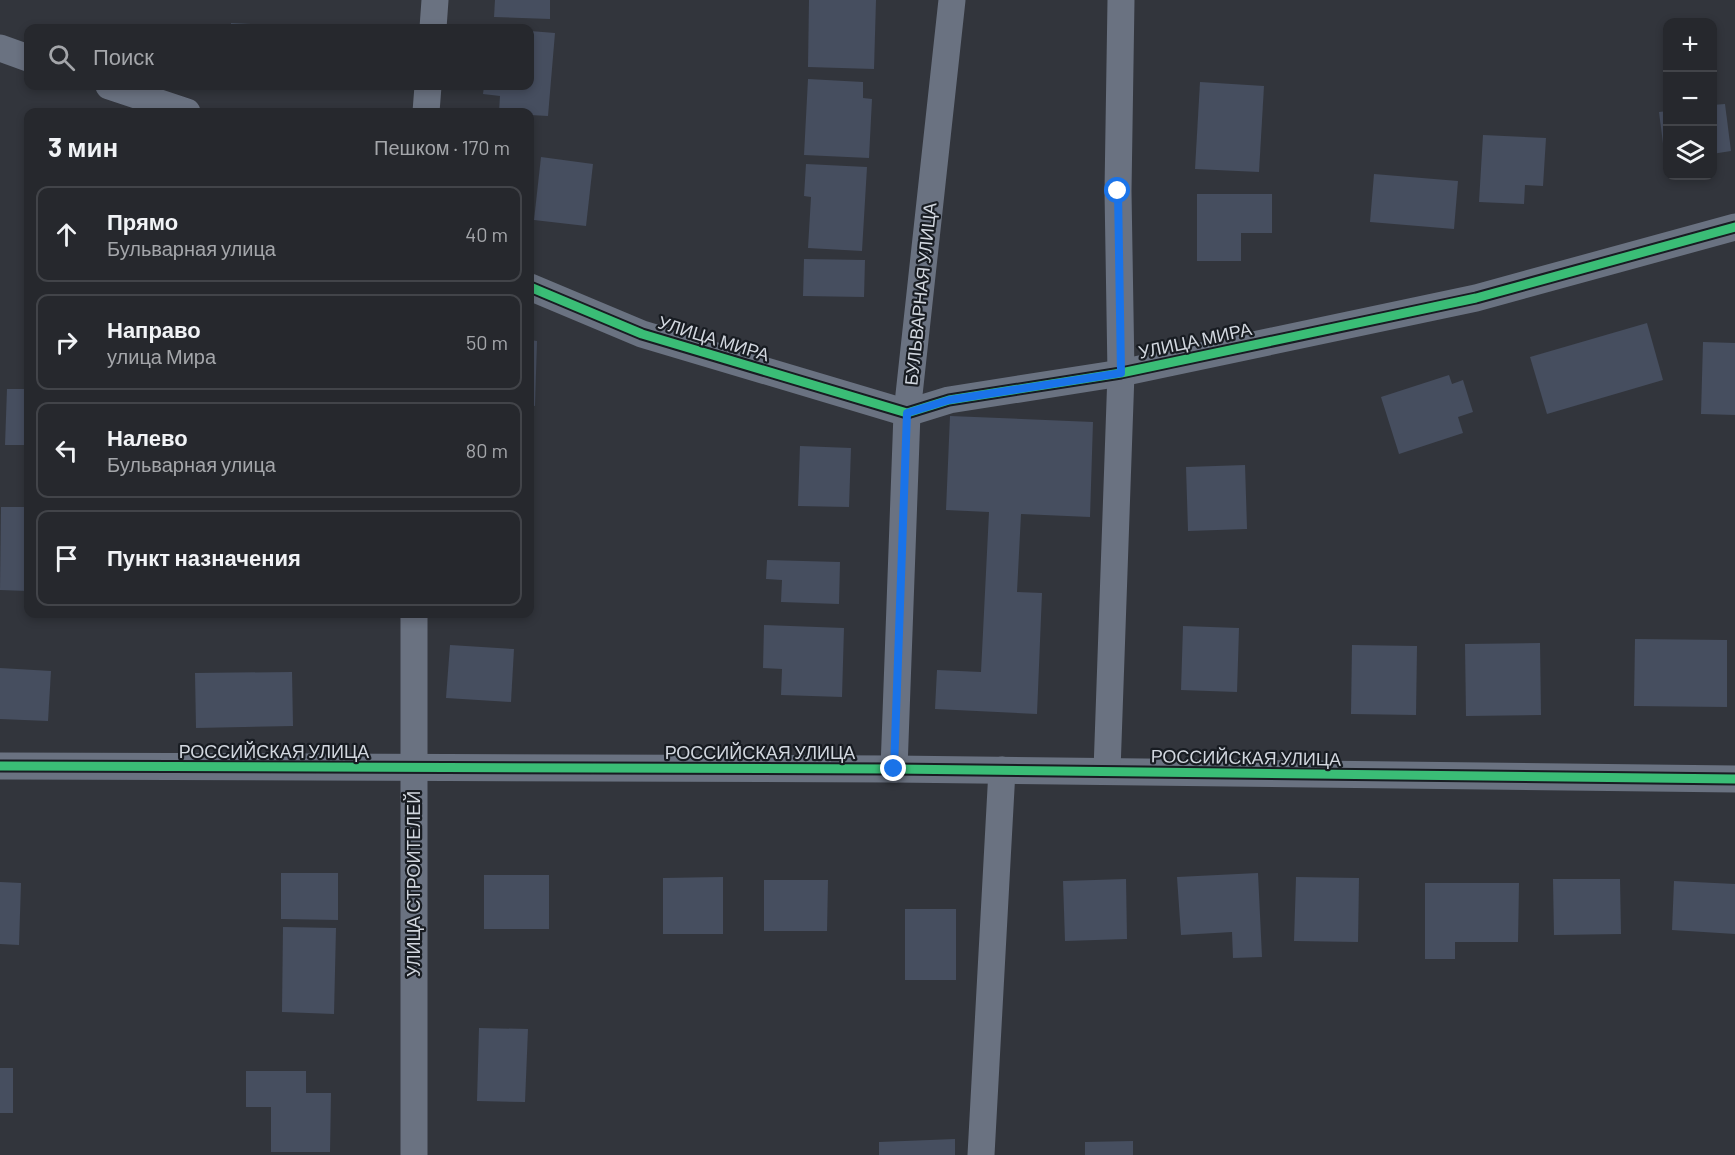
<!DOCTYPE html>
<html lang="ru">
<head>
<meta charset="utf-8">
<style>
	body { margin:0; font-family:Barlow,sans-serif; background:#323439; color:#f1f3f6 }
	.controls { position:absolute; right:18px; top:18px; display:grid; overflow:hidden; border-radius:12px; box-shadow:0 3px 9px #0003 }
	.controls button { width:54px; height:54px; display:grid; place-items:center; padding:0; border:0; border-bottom:2px solid #424449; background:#26282d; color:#f1f3f6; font:30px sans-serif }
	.stop { position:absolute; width:18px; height:18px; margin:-14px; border:4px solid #1a73e8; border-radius:50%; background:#fff }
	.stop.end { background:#1a73e8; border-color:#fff; box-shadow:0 2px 6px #0008 }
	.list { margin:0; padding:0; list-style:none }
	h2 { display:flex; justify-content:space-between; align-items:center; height:78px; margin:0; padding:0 24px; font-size:26px }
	h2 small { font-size:20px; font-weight:400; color:#a4a6aa }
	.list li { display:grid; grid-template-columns:39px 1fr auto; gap:18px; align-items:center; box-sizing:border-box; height:96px; margin:0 12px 12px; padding:0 12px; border:2px solid #424449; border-radius:12px }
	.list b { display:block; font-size:22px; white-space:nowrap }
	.list p { margin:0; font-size:20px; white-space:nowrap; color:#a4a6aa }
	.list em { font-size:20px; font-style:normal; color:#a4a6aa }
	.icon { flex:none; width:33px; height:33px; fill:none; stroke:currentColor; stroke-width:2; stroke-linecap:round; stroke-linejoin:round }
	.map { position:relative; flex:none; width:1735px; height:1155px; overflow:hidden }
	.search { position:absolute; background:#26282d; box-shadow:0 3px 9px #0003; left:24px; top:24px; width:510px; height:66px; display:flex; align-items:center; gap:15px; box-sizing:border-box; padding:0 21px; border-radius:12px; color:#a4a6aa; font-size:22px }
	.panel { position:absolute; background:#26282d; box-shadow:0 3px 9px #0003; left:24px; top:108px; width:510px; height:510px; border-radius:12px }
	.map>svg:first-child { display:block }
	.building { fill:#464e5f }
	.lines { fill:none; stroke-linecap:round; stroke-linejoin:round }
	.minor { stroke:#6a7281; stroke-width:27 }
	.cycleway-casing { stroke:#181c22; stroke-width:13 }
	.cycleway { stroke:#3abd76; stroke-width:9 }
	.route { stroke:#1a73e8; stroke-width:8 }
	.labels { text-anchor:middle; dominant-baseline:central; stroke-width:4.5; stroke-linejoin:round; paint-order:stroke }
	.street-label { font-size:18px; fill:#d2d7df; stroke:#181c22 }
</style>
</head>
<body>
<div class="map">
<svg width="1735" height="1155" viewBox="0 0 1735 1155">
	<rect width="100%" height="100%" fill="#32353c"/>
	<g class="building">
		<polygon points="495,0 550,0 550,19 494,17"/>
		<polygon points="809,0 876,0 874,69 808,67"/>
		<polygon points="231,23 309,27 309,28 231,28"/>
		<polygon points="530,31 555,33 548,116 530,115 530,112 499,112 500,96 483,94 484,86 530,86"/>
		<polygon points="808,79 863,82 863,98 872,99 869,158 804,155"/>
		<polygon points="1200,82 1264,86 1259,172 1195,169"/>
		<polygon points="1725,104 1731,151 1712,154 1712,105"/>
		<polygon points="1668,111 1668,159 1665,159 1659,112"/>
		<polygon points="1483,135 1546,138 1543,186 1525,185 1524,204 1479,202"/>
		<polygon points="541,157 593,164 586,226 534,220"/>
		<polygon points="806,164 867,167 862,251 808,248 811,197 804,196"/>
		<polygon points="1374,174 1458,181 1454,229 1370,222"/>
		<polygon points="1197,194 1272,194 1272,233 1241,233 1241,261 1197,261"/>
		<polygon points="804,259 865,260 864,297 803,296"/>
		<polygon points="1647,323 1663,380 1547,414 1530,357"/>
		<polygon points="530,340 537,341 535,406 530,405"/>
		<polygon points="1703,342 1735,343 1735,415 1701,414"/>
		<polygon points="1449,375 1452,384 1463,380 1473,412 1458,417 1463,433 1399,454 1381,397"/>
		<polygon points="7,389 28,389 28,445 5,445"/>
		<polygon points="950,416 1093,422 1090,517 1021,514 1017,592 1042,593 1037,714 935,709 937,670 981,672 989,512 946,510"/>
		<polygon points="800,446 851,448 849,507 798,506"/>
		<polygon points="1245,465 1247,529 1188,531 1186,467"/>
		<polygon points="1,507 28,507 28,591 0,590"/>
		<polygon points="767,560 840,562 839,604 781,602 782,580 766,579"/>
		<polygon points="764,625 844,628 842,697 781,695 782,669 763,668"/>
		<polygon points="1183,626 1239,628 1237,692 1181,690"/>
		<polygon points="1635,639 1727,640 1727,707 1634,706"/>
		<polygon points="1540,643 1541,715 1466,716 1465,644"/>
		<polygon points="450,645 514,649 511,702 446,698"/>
		<polygon points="1352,645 1417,646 1416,715 1351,714"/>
		<polygon points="0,668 51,671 48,721 0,719"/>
		<polygon points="292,672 293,726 196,728 195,673"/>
		<polygon points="281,873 338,873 338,920 281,919"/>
		<polygon points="1258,873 1262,957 1233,958 1232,932 1181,935 1177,877"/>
		<rect x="484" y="875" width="65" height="54"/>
		<polygon points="723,877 723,934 663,934 663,878"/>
		<polygon points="1296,877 1359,878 1358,942 1294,941"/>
		<polygon points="1126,879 1127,939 1065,941 1063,881"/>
		<polygon points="1553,879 1620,879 1621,934 1554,935"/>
		<polygon points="764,880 828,880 827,931 764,931"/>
		<polygon points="1674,881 1735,884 1735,934 1672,930"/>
		<polygon points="0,882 21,883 19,945 0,944"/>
		<polygon points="1425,883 1519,883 1518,942 1455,942 1455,959 1425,959"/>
		<rect x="905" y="909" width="51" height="71"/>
		<polygon points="283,927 336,928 334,1014 282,1012"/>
		<polygon points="479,1028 528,1029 525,1102 477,1101"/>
		<rect x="0" y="1068" width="13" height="45"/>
		<polygon points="246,1071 306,1071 306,1093 331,1093 330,1152 271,1152 271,1107 246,1107"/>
		<polygon points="955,1139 955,1155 879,1155 879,1142"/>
		<polygon points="1133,1141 1133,1155 1085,1155 1085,1142"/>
	</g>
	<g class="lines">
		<g class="minor">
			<polyline points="433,28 435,0"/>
			<polyline points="0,48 28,58"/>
			<polyline points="109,86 187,112"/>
			<polyline points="426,112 428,86"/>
			<polyline points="530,287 642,334 907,413 949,400 1121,373 1476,298 1735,227"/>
			<polyline points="0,766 894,769 1735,779"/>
			<polyline points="894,769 907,413 952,0"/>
			<polyline points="1107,771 1121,373 1118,191 1121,0"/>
			<polyline points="414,1155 414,614"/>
			<polyline points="981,1155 1002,770"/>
		</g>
		<defs>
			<g id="cycleway">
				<polyline points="530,287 642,334 907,413 949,400 1121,373 1476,298 1735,227"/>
				<polyline points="0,766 894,769 1735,779"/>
			</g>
		</defs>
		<use href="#cycleway" class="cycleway-casing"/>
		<use href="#cycleway" class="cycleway"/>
	</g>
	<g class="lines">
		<polyline class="route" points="894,769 907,413 949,400 1121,373 1118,191"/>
	</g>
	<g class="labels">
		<g class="street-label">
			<text transform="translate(920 294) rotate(-84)">БУЛЬВАРНАЯ УЛИЦА</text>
			<text transform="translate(714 338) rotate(17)">УЛИЦА МИРА</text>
			<text transform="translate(1195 340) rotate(-12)">УЛИЦА МИРА</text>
			<text x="274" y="751">РОССИЙСКАЯ УЛИЦА</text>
			<text x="760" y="752">РОССИЙСКАЯ УЛИЦА</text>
			<text transform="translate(1246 757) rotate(1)">РОССИЙСКАЯ УЛИЦА</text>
			<text transform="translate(413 884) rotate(-90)">УЛИЦА СТРОИТЕЛЕЙ</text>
		</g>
	</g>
</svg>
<div class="controls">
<button>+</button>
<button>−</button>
<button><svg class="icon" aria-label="layers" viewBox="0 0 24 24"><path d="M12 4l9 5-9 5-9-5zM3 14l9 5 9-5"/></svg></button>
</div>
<div class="stop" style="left:1118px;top:191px"></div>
<div class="stop end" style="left:894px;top:769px"></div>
<div class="search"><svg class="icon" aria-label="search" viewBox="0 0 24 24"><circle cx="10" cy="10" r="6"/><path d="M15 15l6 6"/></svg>Поиск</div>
<section class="panel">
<h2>3 мин<small>Пешком · 170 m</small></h2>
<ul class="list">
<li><svg class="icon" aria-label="ahead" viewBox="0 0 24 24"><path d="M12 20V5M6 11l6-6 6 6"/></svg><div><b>Прямо</b><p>Бульварная улица</p></div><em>40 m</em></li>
<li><svg class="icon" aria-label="right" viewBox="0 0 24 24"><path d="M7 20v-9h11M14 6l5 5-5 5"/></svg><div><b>Направо</b><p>улица Мира</p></div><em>50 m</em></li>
<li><svg class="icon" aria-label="left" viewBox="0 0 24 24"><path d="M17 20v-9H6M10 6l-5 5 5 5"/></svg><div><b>Налево</b><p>Бульварная улица</p></div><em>80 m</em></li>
<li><svg class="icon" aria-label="arrive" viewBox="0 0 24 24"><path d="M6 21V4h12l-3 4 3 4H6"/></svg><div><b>Пункт назначения</b></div></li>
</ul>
</section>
</div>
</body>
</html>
